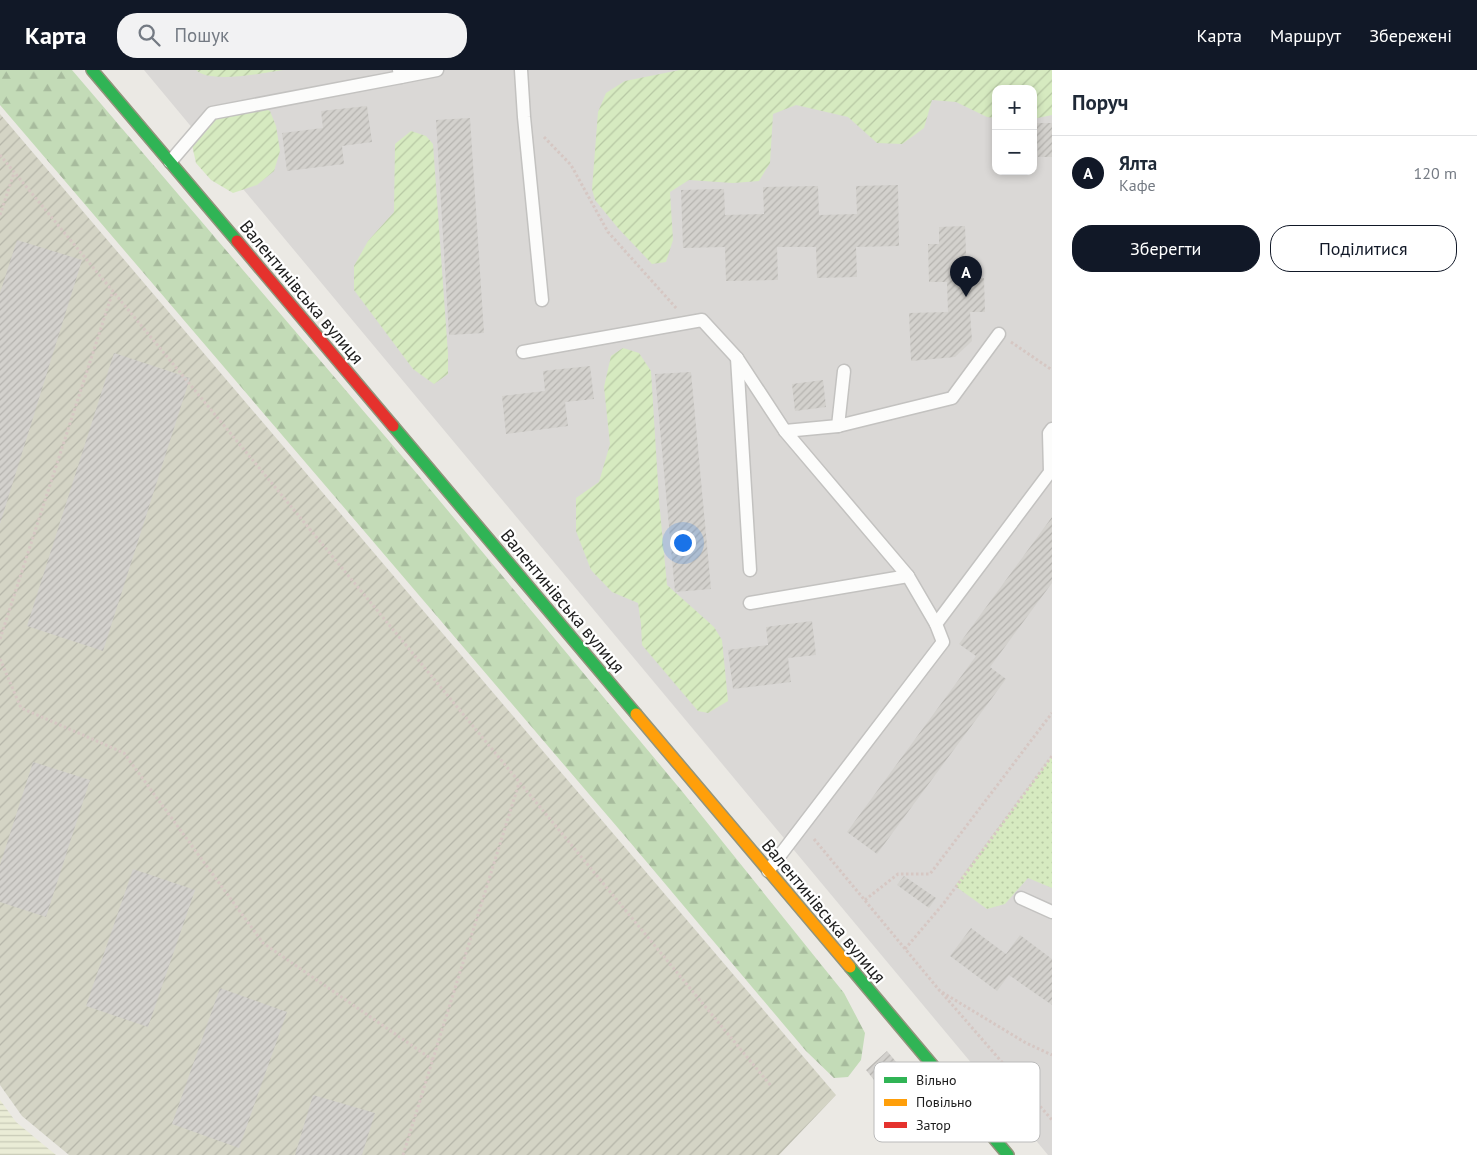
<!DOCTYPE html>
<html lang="uk">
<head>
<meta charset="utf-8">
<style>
	body { margin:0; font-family:"PT Sans",sans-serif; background:#f2f2f3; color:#1f2937 }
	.controls { position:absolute; right:15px; top:15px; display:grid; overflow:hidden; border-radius:10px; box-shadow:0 2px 8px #0003 }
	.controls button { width:45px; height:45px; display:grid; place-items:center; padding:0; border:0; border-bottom:1px solid #e0e1e3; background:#fff; color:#1f2937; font:25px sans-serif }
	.you { position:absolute; left:682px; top:472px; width:18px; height:18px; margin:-12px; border:4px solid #fff; border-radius:50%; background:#1a73e8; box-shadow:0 0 0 8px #1a73e833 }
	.badge { display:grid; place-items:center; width:32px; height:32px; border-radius:50%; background:#111827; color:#fff; font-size:16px; font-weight:700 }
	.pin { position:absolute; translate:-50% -41px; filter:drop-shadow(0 1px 2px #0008) }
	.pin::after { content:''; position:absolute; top:26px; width:18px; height:15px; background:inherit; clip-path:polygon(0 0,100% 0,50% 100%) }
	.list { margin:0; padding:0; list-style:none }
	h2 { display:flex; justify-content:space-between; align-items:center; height:65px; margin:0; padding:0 20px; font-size:21px }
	h2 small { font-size:16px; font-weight:400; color:#747a83 }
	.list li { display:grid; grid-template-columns:32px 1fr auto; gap:15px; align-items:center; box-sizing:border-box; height:75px; padding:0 20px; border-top:1px solid #e0e1e3 }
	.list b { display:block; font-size:19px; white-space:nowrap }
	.list p { margin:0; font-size:16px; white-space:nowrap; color:#747a83 }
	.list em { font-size:16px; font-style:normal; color:#747a83 }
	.actions { display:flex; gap:10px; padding:15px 20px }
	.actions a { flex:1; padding:11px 0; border:1px solid #111827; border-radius:20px; text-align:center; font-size:18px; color:#111827 }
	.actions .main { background:#111827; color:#fff }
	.icon { flex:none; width:28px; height:28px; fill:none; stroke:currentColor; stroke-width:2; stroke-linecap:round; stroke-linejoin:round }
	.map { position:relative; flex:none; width:1052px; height:1085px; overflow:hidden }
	header { display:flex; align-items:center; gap:30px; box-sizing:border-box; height:70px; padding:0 25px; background:#111827; color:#fff }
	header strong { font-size:24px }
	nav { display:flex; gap:28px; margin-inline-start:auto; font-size:18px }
	.search { width:350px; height:45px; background:#f2f2f3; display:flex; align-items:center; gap:12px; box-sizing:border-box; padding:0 18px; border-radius:20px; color:#747a83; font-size:19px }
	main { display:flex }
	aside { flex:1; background:#fff }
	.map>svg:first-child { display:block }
	.residential { fill:#dad8d6; fill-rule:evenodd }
	.construction { fill:url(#construction-furrows) }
	.farmland { fill:url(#farmland-rules) }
	.grass { fill:url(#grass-dots) }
	.forest { fill:url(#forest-firs) }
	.garden { fill:url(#garden-furrows) }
	.building { fill:url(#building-hatch) }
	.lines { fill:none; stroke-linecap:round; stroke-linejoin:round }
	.lane-casing { stroke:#c3c2c0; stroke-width:15 }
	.fast-casing { stroke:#92947c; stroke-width:14 }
	.slow-casing { stroke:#92947c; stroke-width:14 }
	.jam-casing { stroke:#92947c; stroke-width:14 }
	.path { stroke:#d6c7c3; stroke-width:3; stroke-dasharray:2.5 2.5; stroke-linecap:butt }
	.lane { stroke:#fcfcfb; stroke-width:12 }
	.fast { stroke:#30b455; stroke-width:11 }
	.slow { stroke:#ff9f0a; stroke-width:11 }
	.jam { stroke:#e5322d; stroke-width:11 }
	.labels { text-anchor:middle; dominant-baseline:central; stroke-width:4.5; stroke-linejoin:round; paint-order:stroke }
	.street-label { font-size:18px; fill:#1c1c1c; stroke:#fff }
	.key { fill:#fff; stroke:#bbb; stroke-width:1 }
	.key-label { font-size:14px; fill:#1c1c1c }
</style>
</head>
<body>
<header>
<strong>Карта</strong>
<div class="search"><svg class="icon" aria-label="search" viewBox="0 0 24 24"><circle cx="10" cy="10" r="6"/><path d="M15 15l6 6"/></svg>Пошук</div>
<nav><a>Карта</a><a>Маршрут</a><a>Збережені</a></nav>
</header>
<main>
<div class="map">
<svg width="1052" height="1085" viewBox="0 0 1052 1085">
	<defs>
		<pattern id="construction-furrows" width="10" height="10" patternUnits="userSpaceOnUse" patternTransform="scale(1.25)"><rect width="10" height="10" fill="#d4d4c5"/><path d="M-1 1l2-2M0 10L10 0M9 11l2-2" fill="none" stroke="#b5b5a9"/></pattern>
		<pattern id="farmland-rules" width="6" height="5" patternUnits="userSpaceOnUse" patternTransform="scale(1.25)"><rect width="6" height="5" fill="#eaecd6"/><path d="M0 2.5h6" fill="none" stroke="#c8cab7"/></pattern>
		<pattern id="grass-dots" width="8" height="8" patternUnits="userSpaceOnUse" patternTransform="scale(1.25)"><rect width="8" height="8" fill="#d6eac0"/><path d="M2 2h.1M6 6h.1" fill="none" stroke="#b7c8a4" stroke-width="1.8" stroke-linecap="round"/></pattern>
		<pattern id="forest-firs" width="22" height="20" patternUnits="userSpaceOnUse" patternTransform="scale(1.25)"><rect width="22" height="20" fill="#c3dbb7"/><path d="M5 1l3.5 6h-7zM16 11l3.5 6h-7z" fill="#a7bb9d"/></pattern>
		<pattern id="garden-furrows" width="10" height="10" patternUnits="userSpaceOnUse" patternTransform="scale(1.25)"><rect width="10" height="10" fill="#d6eac0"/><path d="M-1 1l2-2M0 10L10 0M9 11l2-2" fill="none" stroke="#b7c8a4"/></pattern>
		<pattern id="building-hatch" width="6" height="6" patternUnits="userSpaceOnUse" patternTransform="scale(1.25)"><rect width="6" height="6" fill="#d3d1cd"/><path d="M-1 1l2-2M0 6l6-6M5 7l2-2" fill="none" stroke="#b5b3af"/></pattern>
	</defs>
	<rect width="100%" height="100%" fill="#ebe9e4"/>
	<path class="residential" d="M144 0H1052V1085H1048ZM996 19H1033V101H996Z"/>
	<polygon class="construction" points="0,44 836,1025 779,1085 69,1085 22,1046 0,1015"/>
	<polygon class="farmland" points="0,1030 16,1052 56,1085 0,1085"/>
	<polygon class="grass" points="1052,686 1052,818 1028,808 1005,834 987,839 955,816"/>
	<polygon class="forest" points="0,0 72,0 419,406 681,720 844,923 865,963 861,990 848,1007 834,1008 806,981 624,765 0,35"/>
	<g class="garden">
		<path d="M196 0H283C263 3 210 14 196 0Z"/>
		<polygon points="680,0 1052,0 1052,45 1033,49 1033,19 996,19 996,48 987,47 956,32 932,30 924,58 902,74 877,73 848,47 796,35 773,44 770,93 759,111 733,113 689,110 670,122 673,170 666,192 652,194 618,158 595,130 592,119 598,42 606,23 625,11"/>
		<polygon points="263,38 270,41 276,56 280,81 274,101 257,115 233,123 211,110 196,93 192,75 216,45"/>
		<polygon points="411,61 426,66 433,74 448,284 448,304 434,314 413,299 354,220 354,196 368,171 394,142 395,74"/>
		<polygon points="623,278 639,283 651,301 659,430 667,515 714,557 722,570 728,631 708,643 698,641 642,575 641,554 638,533 612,522 591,500 576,461 576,428 599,412 610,374 604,317 611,286"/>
	</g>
	<g class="building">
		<polygon points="367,36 372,72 342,76 344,94 287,101 282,63 323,58 321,41"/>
		<polygon points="470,48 484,263 449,265 436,50"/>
		<polygon points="1036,53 1052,53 1052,87 1038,87"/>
		<polygon points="898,115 899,176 856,177 857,207 817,208 816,177 777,177 778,210 726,211 725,177 683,178 681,120 724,119 725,145 764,144 763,117 818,116 819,145 857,144 856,116"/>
		<polygon points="965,156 967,209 984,208 985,242 970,242 972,271 955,287 911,291 909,243 948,242 947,212 929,212 928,174 939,174 939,157"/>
		<polygon points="17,170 82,190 0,454 0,223"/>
		<polygon points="114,283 190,308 103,581 27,556"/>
		<polygon points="590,296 594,329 565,332 568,356 506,364 502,326 545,321 543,301"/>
		<polygon points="691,302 711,519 675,522 655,304"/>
		<polygon points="823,310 826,337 795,341 792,314"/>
		<polygon points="1052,447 1052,513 990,597 1006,609 877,784 847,762 976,586 959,574"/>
		<polygon points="812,551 816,585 788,588 791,612 733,619 728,580 768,575 766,557"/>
		<polygon points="33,692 90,710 46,847 0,832 0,795"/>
		<polygon points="133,799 195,820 148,957 86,936"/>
		<polygon points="904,806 936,828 929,838 897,815"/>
		<polygon points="971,858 1006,884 1020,865 1052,889 1052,935 1009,905 997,921 950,886"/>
		<polygon points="220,918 287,942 239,1078 172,1054"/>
		<polygon points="887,981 913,1012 891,1031 866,1000"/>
		<polygon points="313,1025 375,1043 362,1085 295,1085"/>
	</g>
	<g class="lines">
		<defs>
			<g id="lane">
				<polyline points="521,0 524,47 542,230"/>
				<polyline points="401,7 437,0"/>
				<polyline points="170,92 212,43 401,7 399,0"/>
				<polyline points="523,282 702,250 737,288 785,361 908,506"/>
				<polyline points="737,288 750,500"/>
				<polyline points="838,356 952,328 999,264"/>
				<polyline points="785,361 838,356 844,301"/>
				<polyline points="750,533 908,506 936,554"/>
				<polyline points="768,801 943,572 936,554 1050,402 1049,363 1052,359"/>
				<polyline points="1021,828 1052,842"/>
			</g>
			<g id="fast">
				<polyline points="92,0 237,171"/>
				<polyline points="393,356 636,644"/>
				<polyline points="850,897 1008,1085"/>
			</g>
			<polyline id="slow" points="636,644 850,897"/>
			<polyline id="jam" points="237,171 393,356"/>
		</defs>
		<use href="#lane" class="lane-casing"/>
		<use href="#fast" class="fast-casing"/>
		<use href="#slow" class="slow-casing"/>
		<use href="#jam" class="jam-casing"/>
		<g class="path">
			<polyline points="544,67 571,95 608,162 677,239"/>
			<polyline points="0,85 771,1016"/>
			<polyline points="0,145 14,103"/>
			<polyline points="1011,272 1052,300"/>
			<polyline points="0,569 113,221"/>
			<polyline points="0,589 21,638 124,683 263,873 433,990"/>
			<polyline points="814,769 940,921 1026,973 1052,985"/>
			<polyline points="865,830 898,804 930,804 1052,643"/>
			<polyline points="905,879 944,833 1052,686"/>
			<polyline points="942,923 1052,1050"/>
			<polyline points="403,1085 519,713"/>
		</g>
		<use href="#lane" class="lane"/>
		<use href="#fast" class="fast"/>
		<use href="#slow" class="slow"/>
		<use href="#jam" class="jam"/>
	</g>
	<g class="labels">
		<g class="street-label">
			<text transform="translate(302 222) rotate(50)">Валентинівська вулиця</text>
			<text transform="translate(563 531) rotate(50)">Валентинівська вулиця</text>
			<text transform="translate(824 841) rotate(50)">Валентинівська вулиця</text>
		</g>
	</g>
	<rect x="874" y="992" width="166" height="80" rx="8" class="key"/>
	<rect x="884" y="1007" width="23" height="6" fill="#30b455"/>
	<rect x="884" y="1029" width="23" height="7" fill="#ff9f0a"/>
	<rect x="884" y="1052" width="23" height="6" fill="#e5322d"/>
	<g class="key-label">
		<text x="916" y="1015">Вільно</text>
		<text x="916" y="1037">Повільно</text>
		<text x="916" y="1060">Затор</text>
	</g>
</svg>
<div class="controls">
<button>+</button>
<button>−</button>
</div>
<div class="you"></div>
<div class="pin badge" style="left:966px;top:227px">A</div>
</div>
<aside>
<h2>Поруч<small></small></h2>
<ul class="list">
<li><span class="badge">A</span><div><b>Ялта</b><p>Кафе</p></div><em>120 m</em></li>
</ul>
<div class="actions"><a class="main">Зберегти</a><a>Поділитися</a></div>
</aside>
</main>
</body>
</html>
